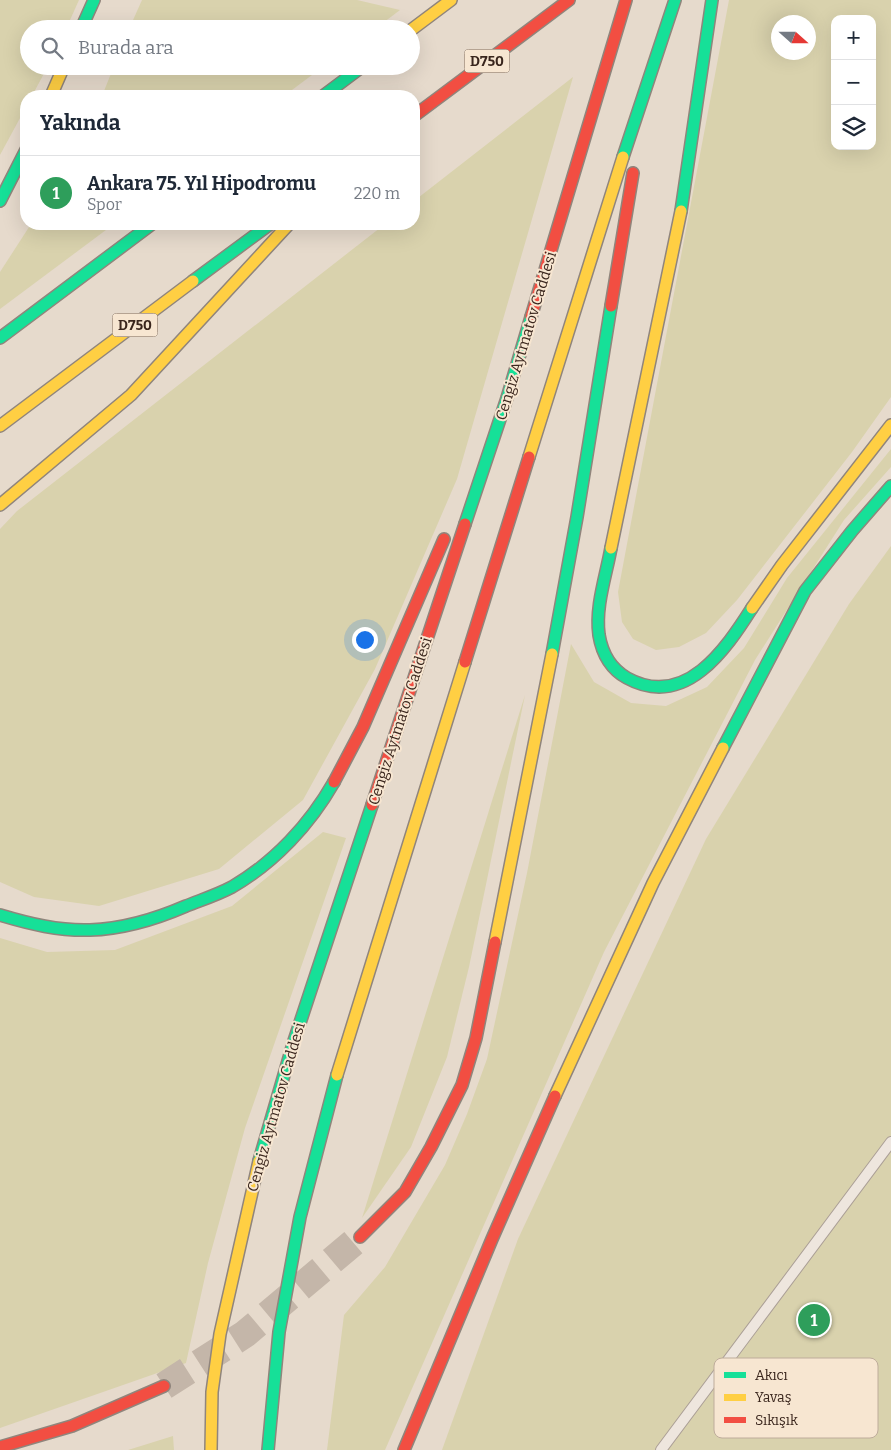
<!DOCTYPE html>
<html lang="tr">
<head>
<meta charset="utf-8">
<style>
	body { margin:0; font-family:Bitter,serif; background:#f2f2f3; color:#1f2937 }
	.controls { position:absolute; right:15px; top:15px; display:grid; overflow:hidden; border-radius:10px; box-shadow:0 5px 20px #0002 }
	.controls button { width:45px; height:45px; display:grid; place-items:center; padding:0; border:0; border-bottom:1px solid #e0e1e3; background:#fff; color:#1f2937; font:25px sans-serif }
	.compass { position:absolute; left:771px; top:15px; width:45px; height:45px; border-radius:50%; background:#fff; box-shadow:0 5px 20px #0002; rotate:111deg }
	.you { position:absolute; left:364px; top:639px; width:18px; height:18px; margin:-12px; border:4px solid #fff; border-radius:50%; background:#1a73e8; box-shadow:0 0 0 8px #1a73e833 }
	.badge { display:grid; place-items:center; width:32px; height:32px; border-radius:50%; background:#d93025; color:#fff; font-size:16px; font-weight:700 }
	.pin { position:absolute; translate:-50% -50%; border:2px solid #fff; box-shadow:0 1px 5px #0006 }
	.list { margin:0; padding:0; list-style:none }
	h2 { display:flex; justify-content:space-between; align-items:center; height:65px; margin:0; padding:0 20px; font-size:21px }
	h2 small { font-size:16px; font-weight:400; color:#747a83 }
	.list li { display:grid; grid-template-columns:32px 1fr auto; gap:15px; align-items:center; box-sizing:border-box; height:75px; padding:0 20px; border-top:1px solid #e0e1e3 }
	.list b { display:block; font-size:19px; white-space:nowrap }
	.list p { margin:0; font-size:16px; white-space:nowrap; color:#747a83 }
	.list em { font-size:16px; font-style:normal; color:#747a83 }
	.icon { flex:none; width:28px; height:28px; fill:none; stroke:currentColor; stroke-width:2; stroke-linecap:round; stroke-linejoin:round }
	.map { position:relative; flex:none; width:891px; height:1450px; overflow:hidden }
	.search { position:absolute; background:#fff; box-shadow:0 5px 20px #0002; left:20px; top:20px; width:400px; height:55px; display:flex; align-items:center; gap:12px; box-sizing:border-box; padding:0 18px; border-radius:28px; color:#747a83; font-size:19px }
	.panel { position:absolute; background:#fff; box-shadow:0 5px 20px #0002; left:20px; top:90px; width:400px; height:140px; border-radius:20px }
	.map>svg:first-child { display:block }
	.green { fill:#d9d2ad; fill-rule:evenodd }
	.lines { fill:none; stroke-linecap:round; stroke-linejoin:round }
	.highway-tunnel { stroke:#c4b6a9; stroke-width:28; stroke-dasharray:28 14; stroke-linecap:butt }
	.lane-casing { stroke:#ab9f96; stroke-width:12 }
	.fast-casing { stroke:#90857c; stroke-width:14 }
	.slow-casing { stroke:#90857c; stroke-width:14 }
	.jam-casing { stroke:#90857c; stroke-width:14 }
	.lane { stroke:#eee6de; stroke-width:10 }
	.fast { stroke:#16e098; stroke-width:11 }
	.slow { stroke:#ffcf43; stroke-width:11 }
	.jam { stroke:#f24e42; stroke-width:11 }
	.labels { text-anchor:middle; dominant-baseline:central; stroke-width:4; stroke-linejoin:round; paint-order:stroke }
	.shield { fill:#f7e6d1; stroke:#736053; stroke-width:1 }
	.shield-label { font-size:14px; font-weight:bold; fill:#3a261d }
	.street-label { font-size:15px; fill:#3a261d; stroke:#f7e6d1 }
	.key { fill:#f7e6d1; stroke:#beac9b; stroke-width:1 }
	.key-label { font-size:14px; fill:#3a261d }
</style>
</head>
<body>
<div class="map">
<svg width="891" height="1450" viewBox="0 0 891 1450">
	<rect width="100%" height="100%" fill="#e6dacc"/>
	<g class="green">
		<polygon points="0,0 79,0 66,29 29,29 29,66 48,66 32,96 26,96 26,107 0,155"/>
		<polygon points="142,0 357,0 400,10 375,29 129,29"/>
		<path d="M729 0H891V397L852 452 737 600 706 633 679 647 656 650 633 639 622 622 618 592ZM835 19H872V146H835ZM778 22H808V52H778Z"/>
		<polygon points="114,66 324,66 284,96 102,96"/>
		<polygon points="573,77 457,479 375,669 303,800 219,869 99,906 34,897 0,882 0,529 17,511 385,224 414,224 414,201"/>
		<polygon points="31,224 114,224 0,309 0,272"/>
		<polygon points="891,449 891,467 844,520 755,660 604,952 385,1450 327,1450 344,1315 385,1267 445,1165 467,1114 487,1059 527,873 571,644 594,682 631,703 666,706 707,687 744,648 787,578"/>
		<polygon points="891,546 891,1450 442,1450 518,1239 706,839 849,604"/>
		<polygon points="525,695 469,967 447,1057 411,1147 362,1218"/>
		<polygon points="323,832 346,838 245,1128 208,1263 186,1363 0,1428 0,938 47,952 115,950 232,906"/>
		<polygon points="173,1436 174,1450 128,1450"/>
	</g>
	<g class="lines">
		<polyline class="highway-tunnel" points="164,1386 245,1334 360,1237"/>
		<defs>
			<polyline id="lane" points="661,1450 891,1142"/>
			<g id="fast">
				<polyline points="81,29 94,0"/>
				<polyline points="323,96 363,66"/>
				<polyline points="623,157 675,0"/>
				<polyline points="0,201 26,150"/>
				<polyline points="681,211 712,0"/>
				<polyline points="193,281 270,224"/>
				<polyline points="0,338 152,224"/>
				<polyline points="465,524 507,398 531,317"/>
				<path d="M611 548C606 576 595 607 599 635 602 653 611 669 627 678 685 710 726 649 752 608"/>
				<polyline points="552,654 577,517 611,306"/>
				<polyline points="723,748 805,591 852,531 891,486"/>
				<path d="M0 915C30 924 59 931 90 930 123 929 156 919 186 906 201 900 217 895 232 887 275 862 310 824 334 782"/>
				<polyline points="259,1161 293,1044 372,805"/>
				<polyline points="268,1450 279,1332 300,1217 337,1075"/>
			</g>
			<g id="slow">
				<polyline points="411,30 451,0"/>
				<polyline points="51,96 64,66"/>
				<polyline points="0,426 193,281"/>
				<polyline points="529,457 623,157"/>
				<polyline points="0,505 131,395 289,224"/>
				<polyline points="611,548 681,211"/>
				<polyline points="752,608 782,565 891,425"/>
				<polyline points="495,942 552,654"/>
				<polyline points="337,1075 465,662"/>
				<polyline points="555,1096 653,883 723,748"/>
				<polyline points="211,1450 212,1392 220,1334 259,1161"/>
			</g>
			<g id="jam">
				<polyline points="414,116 569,0"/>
				<polyline points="611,306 633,173"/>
				<polyline points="531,317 626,0"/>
				<polyline points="465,662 529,457"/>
				<polyline points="334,782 363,727 444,539"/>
				<polyline points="372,805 465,524"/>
				<polyline points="360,1237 405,1192 431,1147 462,1085 476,1038 495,942"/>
				<polyline points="0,1447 72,1426 164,1386"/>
				<polyline points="404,1450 492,1239 555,1096"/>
			</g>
		</defs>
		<use href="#lane" class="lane-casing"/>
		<use href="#fast" class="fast-casing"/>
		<use href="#slow" class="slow-casing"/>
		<use href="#jam" class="jam-casing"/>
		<use href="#lane" class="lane"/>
		<use href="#fast" class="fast"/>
		<use href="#slow" class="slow"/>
		<use href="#jam" class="jam"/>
	</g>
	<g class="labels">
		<g class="shield">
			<rect x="464.5" y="49.5" width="45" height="23" rx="4"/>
			<rect x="112.5" y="313.5" width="45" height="23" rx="4"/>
		</g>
		<g class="shield-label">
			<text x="487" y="61">D750</text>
			<text x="135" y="325">D750</text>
		</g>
		<g class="street-label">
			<text transform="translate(526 336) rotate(-73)">Cengiz Aytmatov Caddesi</text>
			<text transform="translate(400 721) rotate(-72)">Cengiz Aytmatov Caddesi</text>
			<text transform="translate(276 1107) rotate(-74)">Cengiz Aytmatov Caddesi</text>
		</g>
	</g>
	<rect x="714" y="1358" width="164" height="80" rx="8" class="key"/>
	<rect x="724" y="1372" width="22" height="6" fill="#16e098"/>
	<rect x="724" y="1394" width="22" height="7" fill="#ffcf43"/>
	<rect x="724" y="1417" width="22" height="6" fill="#f24e42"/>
	<g class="key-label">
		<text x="755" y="1380">Akıcı</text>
		<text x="755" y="1402">Yavaş</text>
		<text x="755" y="1425">Sıkışık</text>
	</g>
</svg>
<div class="controls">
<button>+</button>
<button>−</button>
<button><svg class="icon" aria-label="layers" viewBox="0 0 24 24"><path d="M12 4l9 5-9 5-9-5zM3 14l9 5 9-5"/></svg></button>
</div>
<svg class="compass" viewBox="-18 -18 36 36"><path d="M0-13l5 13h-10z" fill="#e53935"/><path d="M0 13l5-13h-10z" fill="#747a83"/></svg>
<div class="you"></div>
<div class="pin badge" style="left:814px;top:1320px;background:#2e9e5b">1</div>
<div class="search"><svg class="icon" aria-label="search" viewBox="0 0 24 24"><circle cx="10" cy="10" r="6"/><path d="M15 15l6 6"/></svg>Burada ara</div>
<section class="panel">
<h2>Yakında<small></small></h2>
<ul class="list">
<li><span class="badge" style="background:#2e9e5b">1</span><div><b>Ankara 75. Yıl Hipodromu</b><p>Spor</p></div><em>220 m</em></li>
</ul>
</section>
</div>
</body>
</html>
